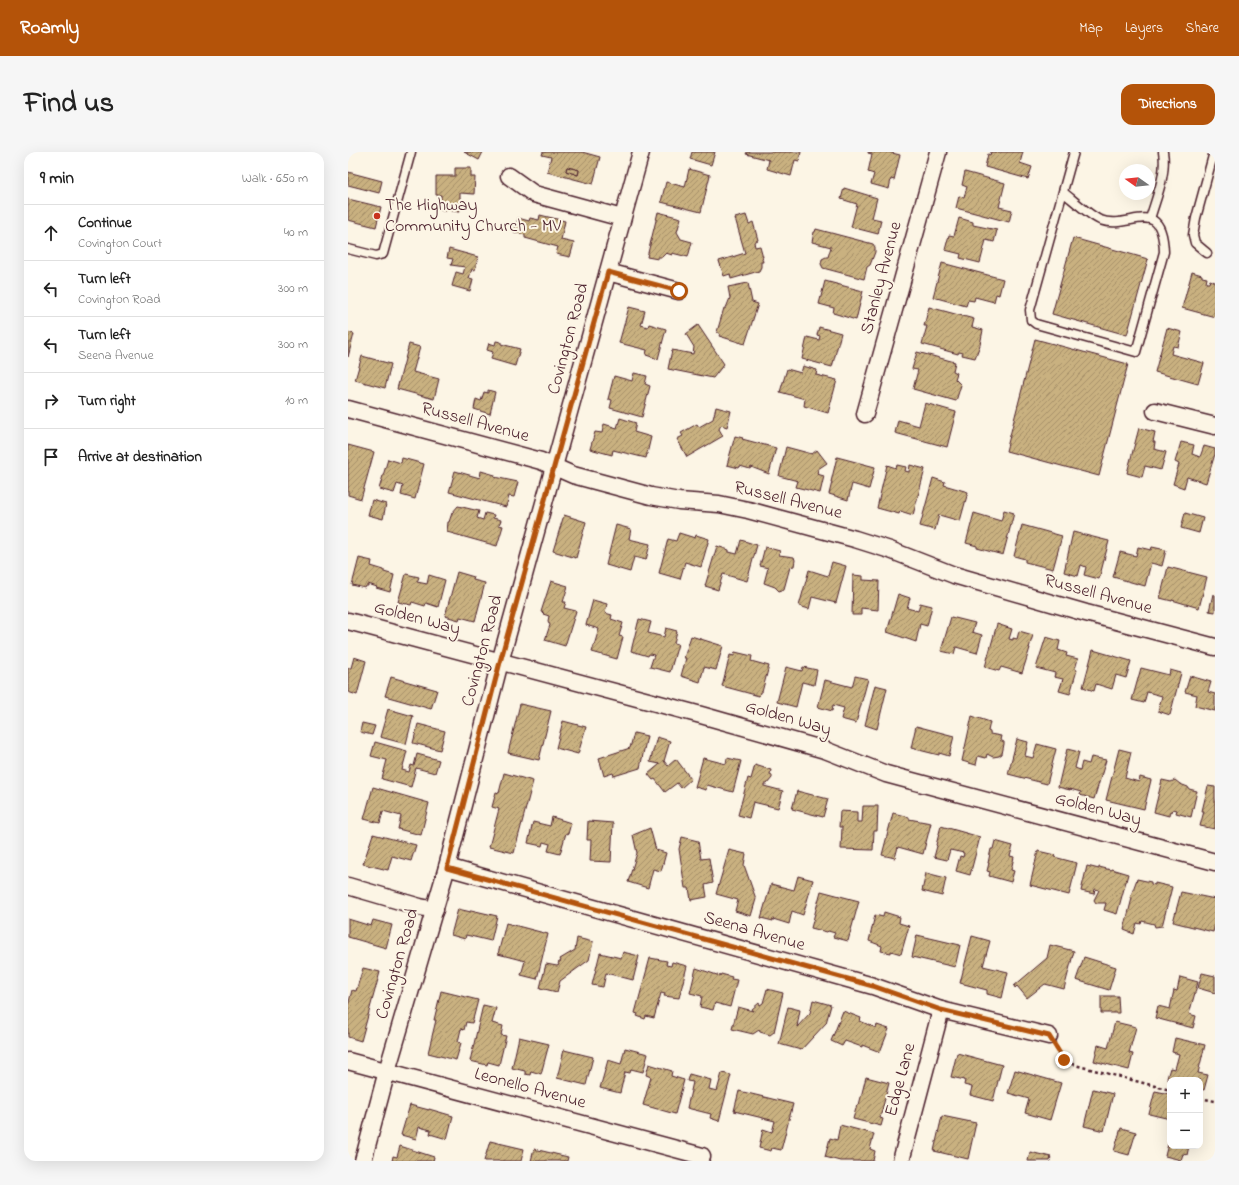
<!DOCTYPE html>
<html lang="en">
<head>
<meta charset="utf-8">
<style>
	body { margin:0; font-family:"Indie Flower",sans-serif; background:#f6f6f6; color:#222 }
	.controls { position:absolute; right:12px; bottom:12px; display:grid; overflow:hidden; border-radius:8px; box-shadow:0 4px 16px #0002 }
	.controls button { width:36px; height:36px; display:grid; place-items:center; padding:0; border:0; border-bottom:1px solid #e0e0e0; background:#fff; color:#222; font:20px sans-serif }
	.compass { position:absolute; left:771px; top:12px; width:36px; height:36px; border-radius:50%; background:#fff; box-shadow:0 4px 16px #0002; rotate:285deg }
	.stop { position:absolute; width:12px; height:12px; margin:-9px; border:3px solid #b45309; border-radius:50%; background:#fff }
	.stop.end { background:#b45309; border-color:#fff; box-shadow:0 1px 4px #0008 }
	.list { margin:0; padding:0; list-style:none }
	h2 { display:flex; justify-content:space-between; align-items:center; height:52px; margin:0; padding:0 16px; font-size:17px }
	h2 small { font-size:13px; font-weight:400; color:#767676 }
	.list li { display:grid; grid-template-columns:26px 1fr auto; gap:12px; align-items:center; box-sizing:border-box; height:56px; padding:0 16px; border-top:1px solid #e0e0e0 }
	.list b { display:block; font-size:15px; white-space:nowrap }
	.list p { margin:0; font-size:13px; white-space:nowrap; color:#767676 }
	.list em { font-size:13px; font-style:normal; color:#767676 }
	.icon { flex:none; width:22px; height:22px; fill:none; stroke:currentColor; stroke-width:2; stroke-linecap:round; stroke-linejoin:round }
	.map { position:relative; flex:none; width:867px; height:1009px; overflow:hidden; border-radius:12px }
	header { display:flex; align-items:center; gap:24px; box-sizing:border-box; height:56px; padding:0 20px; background:#b45309; color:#fff }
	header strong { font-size:19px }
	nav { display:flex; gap:22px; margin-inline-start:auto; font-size:14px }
	.intro { display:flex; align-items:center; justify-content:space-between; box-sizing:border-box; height:96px; padding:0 24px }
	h1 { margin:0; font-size:28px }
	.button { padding:10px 18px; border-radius:12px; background:#b45309; color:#fff; font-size:14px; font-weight:700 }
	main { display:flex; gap:24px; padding:0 24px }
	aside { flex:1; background:#fff; border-radius:12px; box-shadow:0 4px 16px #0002 }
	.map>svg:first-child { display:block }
	.building { fill:url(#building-hatch); stroke:#4a1f2b; fill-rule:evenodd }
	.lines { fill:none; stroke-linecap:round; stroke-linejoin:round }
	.service-casing { stroke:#4a1f2b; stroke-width:11 }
	.minor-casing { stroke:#4a1f2b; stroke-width:19 }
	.path { stroke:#4a1f2b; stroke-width:2.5; stroke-dasharray:3 3; stroke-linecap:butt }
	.service { stroke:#fcf5e5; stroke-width:8 }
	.minor { stroke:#fcf5e5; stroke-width:16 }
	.route { stroke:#b45309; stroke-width:5 }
	.poi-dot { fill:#c8321e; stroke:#fcf5e5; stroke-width:1.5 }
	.labels { text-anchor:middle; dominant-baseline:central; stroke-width:4; stroke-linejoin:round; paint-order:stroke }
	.poi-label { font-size:18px; fill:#4a1f2b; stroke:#fcf5e5; text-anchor:start }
	.street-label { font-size:18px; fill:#4a1f2b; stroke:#fcf5e5 }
</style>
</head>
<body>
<header>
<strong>Roamly</strong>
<nav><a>Map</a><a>Layers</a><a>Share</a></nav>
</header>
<div class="intro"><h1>Find us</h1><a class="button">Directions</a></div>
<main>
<aside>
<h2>9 min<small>Walk · 650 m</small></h2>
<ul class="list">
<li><svg class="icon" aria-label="ahead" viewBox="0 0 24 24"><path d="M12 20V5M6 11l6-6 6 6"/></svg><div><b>Continue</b><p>Covington Court</p></div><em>40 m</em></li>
<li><svg class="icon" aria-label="left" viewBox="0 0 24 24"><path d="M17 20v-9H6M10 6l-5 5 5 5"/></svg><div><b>Turn left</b><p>Covington Road</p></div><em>300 m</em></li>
<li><svg class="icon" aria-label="left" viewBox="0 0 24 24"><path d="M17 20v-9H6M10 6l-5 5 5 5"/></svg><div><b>Turn left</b><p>Seena Avenue</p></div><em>300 m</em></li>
<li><svg class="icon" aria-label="right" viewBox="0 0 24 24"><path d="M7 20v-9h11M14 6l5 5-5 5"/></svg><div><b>Turn right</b></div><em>10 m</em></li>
<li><svg class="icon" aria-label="arrive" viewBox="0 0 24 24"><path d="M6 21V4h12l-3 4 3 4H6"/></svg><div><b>Arrive at destination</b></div></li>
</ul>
</aside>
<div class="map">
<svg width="867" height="1009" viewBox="0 0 867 1009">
	<defs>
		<pattern id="building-hatch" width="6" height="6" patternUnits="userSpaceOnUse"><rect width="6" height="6" fill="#c9b180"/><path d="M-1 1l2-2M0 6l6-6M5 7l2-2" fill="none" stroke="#a58f69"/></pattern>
	</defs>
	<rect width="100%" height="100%" fill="#fcf5e5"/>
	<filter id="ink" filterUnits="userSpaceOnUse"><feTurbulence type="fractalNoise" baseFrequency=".025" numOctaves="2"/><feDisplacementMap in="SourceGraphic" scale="8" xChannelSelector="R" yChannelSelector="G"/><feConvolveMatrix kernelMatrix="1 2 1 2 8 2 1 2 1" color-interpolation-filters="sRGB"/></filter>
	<g filter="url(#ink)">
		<g class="building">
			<polygon points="116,0 135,0 131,8"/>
			<path d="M195 0H234L252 5 245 32 199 20 203 5 194 3ZM219 15 231 18 230 23 218 19Z"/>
			<polygon points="344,0 367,0 363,13 342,7"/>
			<polygon points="399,0 453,0 451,9 447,8 443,24 419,17 421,8 398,2"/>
			<polygon points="520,0 540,0 552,3 546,28 543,27 541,37 523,32 526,22 520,20 524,2 520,1"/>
			<polygon points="643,0 675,0 672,11 684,15 680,27 637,15 640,2 642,3"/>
			<polygon points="219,15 231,18 230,23 218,19"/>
			<polygon points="107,16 123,16 123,25 127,25 126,42 112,41 112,59 93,58 93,43 88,43 88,24 107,24"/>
			<polygon points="341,17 362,23 353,60 313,50 318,30 337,35"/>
			<polygon points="0,20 34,29 31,41 0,33"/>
			<polygon points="617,20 657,31 651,55 664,58 661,70 608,56 611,44 616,45 619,35 614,33"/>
			<polygon points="496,36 529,46 524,66 533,68 530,82 503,75 509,52 493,47"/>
			<polygon points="0,47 33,55 28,75 0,68"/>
			<polygon points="310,60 333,66 329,80 333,87 344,90 340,105 324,101 324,103 318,101 314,105 310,105 310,107 299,105"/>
			<polygon points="192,63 217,69 213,88 226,91 222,105 208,102 210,95 177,86 177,83 166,80 170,66 181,69 182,66 191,68"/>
			<polygon points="398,63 401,72 405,70 410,88 406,90 407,95 412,94 415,105 414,106 415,110 413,110 413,115 411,119 383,127 382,122 376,124 371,109 397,101 387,66"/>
			<polygon points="611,66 625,70 625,73 649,78 646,90 638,88 632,111 612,106 613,102 597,98 601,83 606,84"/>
			<polygon points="468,77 525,92 527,95 527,100 522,113 519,115 516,127 475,116 473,112 474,107 478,105 480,105 483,95 464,90 466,80 467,80"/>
			<polygon points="725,86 800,107 779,183 704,162"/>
			<polygon points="101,97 130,105 127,118 124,117 121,126 125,127 122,139 104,134 108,120 115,122 117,115 103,113 105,107 99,106"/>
			<polygon points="594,111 655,127 651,143 648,142 646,150 627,145 626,149 620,148 618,154 585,145"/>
			<polygon points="844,120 854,123 854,125 859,126 858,131 861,131 862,128 867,130 867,165 834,156"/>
			<polygon points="477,129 515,139 508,168 485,161 486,156 471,152"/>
			<polygon points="400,131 404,150 410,152 397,192 371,184 372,182 369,180 376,156 378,156 382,146 380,135"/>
			<polygon points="281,155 297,159 293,173 300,175 301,172 318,177 310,207 298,203 299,198 271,191"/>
			<polygon points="581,155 626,167 624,175 635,178 632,193 627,206 614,203 615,201 611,200 610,202 574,192 579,174 576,174"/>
			<polygon points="350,173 376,212 365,226 320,217 324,198 345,202 346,195 338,182"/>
			<polygon points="471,175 493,181 484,215 454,207 459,185 471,188 472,184 469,183"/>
			<polygon points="819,176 834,180 830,195 825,194 823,202 856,211 850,232 807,220"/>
			<polygon points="0,180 6,182 0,205"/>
			<polygon points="687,187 780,212 751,324 658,299"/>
			<polygon points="148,189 153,190 153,192 172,197 167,214 143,207 145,200 139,198 141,191 147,193"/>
			<polygon points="61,192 72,195 65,220 91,227 86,247 49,237"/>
			<polygon points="569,200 607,210 605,219 609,221 607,227 613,233 608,249 565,237 570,218 564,217"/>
			<polygon points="14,204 43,212 37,236 7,228"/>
			<polygon points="455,214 469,218 468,223 489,228 480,261 456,254 457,247 432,240 439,217 453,221"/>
			<polygon points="286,221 299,224 297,232 302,234 294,265 262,256 264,248 260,247 266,224 284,229"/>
			<polygon points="140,238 147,240 142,262 126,257 128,247 133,249 136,240 140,241"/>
			<polygon points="577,251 608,260 599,295 547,281 550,268 571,274"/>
			<polygon points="368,255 383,259 379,275 373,273 371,277 375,284 339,305 329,287 335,284 333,281 349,272 351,275 365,267"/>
			<polygon points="272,266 288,271 286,280 303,285 298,306 265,298 264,303 242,297 247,280 254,281 256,272 269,276"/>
			<polygon points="791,276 807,280 805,290 807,290 806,297 818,300 813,318 797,314 794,325 779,321"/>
			<polygon points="387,284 395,286 394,287 428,296 421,322 403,315 402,317 392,314 391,316 379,313"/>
			<polygon points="833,290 846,293 844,302 852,305 856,294 867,297 867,302 858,331 839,325 836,336 825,332 831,312 827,310"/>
			<polygon points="0,293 26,300 13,347 0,343"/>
			<polygon points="438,295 464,302 469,298 479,311 470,317 469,322 476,324 472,341 448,335 450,329 431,324"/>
			<polygon points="489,305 527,315 521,337 504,332 500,348 481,342 484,330 483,330"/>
			<polygon points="54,306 76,312 67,347 53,343 55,334 49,332 46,341 31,337 40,307 53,311"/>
			<polygon points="539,313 548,316 549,313 558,315 557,319 561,320 562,313 577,317 565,363 552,359 551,362 529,356"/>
			<polygon points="107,319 132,326 133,319 147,323 146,325 170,330 166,345 161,344 158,355 101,340"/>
			<polygon points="585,326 597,330 596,333 620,340 612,369 591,363 587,378 572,374"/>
			<polygon points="24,348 38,352 35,367 20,363"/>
			<polygon points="110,354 131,359 129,366 135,368 137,361 146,363 145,366 153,368 151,373 155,374 149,394 99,380 100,370 101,370 104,361"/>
			<polygon points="656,358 666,361 655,403 629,396 629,394 618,391 626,361 653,369"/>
			<polygon points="837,361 855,366 851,381 833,376"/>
			<polygon points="216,363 238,370 228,406 205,399"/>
			<polygon points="268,373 283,377 281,387 302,392 298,408 286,405 282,420 258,413"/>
			<polygon points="674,373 714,384 705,417 677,410 677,407 666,404"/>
			<polygon points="725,380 761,389 751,427 736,423 738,415 733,413 730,424 716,420"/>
			<polygon points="331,381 347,386 348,383 361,387 353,415 337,410 332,427 311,421 320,387 328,389"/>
			<polygon points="393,388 409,393 399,429 375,422 370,438 357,434 369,394 381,398 381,400 389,402"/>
			<polygon points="417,395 432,399 431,403 446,405 447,408 446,414 442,415 436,437 434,438 431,439 427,435 416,431 420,416 412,414"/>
			<polygon points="790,395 803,398 804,395 818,398 814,414 803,411 797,434 765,425 772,400 788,404"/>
			<polygon points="11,406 24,409 23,414 36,418 36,420 46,423 42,440 28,436 29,435 20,432 20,434 18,434 17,436 4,433"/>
			<polygon points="484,410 498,414 488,451 464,445 461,457 451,454 461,418 480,424"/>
			<polygon points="820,415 859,425 851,456 824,448 824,449 812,446"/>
			<polygon points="109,420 126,425 125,428 137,431 127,469 112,465 111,468 97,464"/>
			<polygon points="58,422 71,425 69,430 79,432 81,423 97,428 90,455 78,451 77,454 64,450 63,453 50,450"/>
			<polygon points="505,423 515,424 515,428 531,429 530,458 513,456 513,463 504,463"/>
			<polygon points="203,429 220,434 215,450 218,450 216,456 228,459 217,494 197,488 202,473 200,469 201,464 195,462 196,461 193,460"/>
			<polygon points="550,442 562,446 559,456 570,459 572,451 584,454 579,474 572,472 568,490 539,480"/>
			<polygon points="865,442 867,443 867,460 861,459"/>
			<polygon points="245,448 259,452 257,461 264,463 263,467 275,471 271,484 275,485 269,507 244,500 251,477 238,473"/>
			<polygon points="603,465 627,471 624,480 634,483 629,501 608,495 606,502 593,499"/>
			<polygon points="291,467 303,470 300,481 316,485 318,476 329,479 326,491 330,492 322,520 302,515 306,503 301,502 300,504 283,499"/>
			<polygon points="649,472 664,477 661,487 665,488 665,486 669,487 671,479 685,483 681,496 682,496 674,521 653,515 651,519 637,515"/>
			<polygon points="343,484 375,494 368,518 356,515 352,530 333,524 338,506 336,506"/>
			<polygon points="698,485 712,489 710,498 719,501 718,504 730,507 727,517 729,518 722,542 711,539 715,527 706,525 707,521 688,516"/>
			<polygon points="745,498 783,509 778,526 768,523 764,537 748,532 746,539 735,535"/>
			<polygon points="387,500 404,504 403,509 421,514 414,540 412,540 411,544 374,534 382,503 386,504"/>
			<polygon points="6,505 18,509 9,543 0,540 0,516 3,516"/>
			<polygon points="438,515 454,519 455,515 469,518 466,533 454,530 448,555 429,550"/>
			<polygon points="793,516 821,523 822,518 833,521 822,563 810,559 814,544 799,540 796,551 784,548"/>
			<polygon points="507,524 520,527 508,571 493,567 496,556 485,553 484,559 470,555 477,528 504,535"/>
			<polygon points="842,524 863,530 860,540 867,542 867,559 847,554 849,543 837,540"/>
			<polygon points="43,525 89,538 83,557 37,544"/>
			<polygon points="527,533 539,536 529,577 517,573"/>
			<polygon points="172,552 203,559 191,608 160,601"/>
			<polygon points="40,557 65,564 58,592 32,585"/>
			<polygon points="624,564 642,570 640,579 642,580 642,582 653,584 652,588 656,590 656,592 654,602 651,604 645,605 639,602 638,606 630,604 628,613 614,609"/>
			<polygon points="215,569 238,575 230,602 208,596"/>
			<polygon points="14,571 27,574 24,583 12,580"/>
			<polygon points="70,572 97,579 92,598 65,591"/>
			<polygon points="568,574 606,584 601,604 591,601 591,603 563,596"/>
			<polygon points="286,581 299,584 292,616 266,624 265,621 256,624 251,606 282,596"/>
			<polygon points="309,585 322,589 316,609 320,614 328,607 343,627 333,636 329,631 317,640 307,627 305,628 300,622 312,612 302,610"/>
			<polygon points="669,587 680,590 677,604 685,606 689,592 708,597 699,632 660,622"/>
			<polygon points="27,590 59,599 54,618 61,620 63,613 66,614 69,602 91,608 87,621 68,616 63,635 34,627 39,608 23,604"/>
			<polygon points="719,597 731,600 727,616 732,618 734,610 741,612 743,605 758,608 746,647 732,643 733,640 722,637 722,638 710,635"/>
			<polygon points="771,597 783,600 777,626 791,630 792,625 803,628 796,657 758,648"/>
			<polygon points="355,606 378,612 379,606 393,609 385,640 359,633 358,638 347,635"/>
			<polygon points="407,613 423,618 422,622 424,623 424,626 419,632 416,632 416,634 435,639 430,656 405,650 401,666 390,663 400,626 403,627"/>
			<polygon points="156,621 185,629 166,701 141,695 151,657 144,655 148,640 151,641"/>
			<polygon points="814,628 823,630 827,628 832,632 840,635 841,637 849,639 843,665 828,661 829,658 825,657 824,660 822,659 821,664 806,660"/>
			<polygon points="860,634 867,635 867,677 852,674 856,659 854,659"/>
			<polygon points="25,635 81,651 73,683 50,677 53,664 35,659 32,671 16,667"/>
			<polygon points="449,639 480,647 475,665 444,657"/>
			<polygon points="515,654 530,654 529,679 526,679 525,698 493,697 494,675 491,675 492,659 509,660 509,670 514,670"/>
			<polygon points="545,661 561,665 561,667 583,671 575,702 550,695 547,706 534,703"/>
			<polygon points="204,665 223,671 220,682 218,681 212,702 200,699 202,692 195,690 194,694 180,691 185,670 202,674"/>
			<polygon points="240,669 265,671 263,710 242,709 243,688 239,688"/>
			<polygon points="593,674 632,685 622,723 608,719 612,704 615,705 616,701 602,698 599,708 586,705 589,694 588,693"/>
			<polygon points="302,676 308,698 318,701 313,719 305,717 300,736 280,730 289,701 285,683"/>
			<polygon points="25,682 68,693 63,709 44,704 40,718 15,712"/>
			<polygon points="334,685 350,689 353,707 361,706 365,731 357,733 359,745 343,748 341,736 337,736 331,697"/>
			<polygon points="647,689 665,694 662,704 666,705 663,718 666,719 663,730 641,724 642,720 639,719 641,711 640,711 643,697 645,697"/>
			<polygon points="381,698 398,702 396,713 408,747 403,764 387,759 390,748 368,742"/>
			<polygon points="690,699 707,703 706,705 729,711 721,743 682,733"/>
			<polygon points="739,714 751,717 751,715 763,718 763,717 780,722 769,762 756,758 758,751 748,751 746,748 751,738 747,737 746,742 733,739"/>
			<polygon points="578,721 598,726 594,744 574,739"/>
			<polygon points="450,724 465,728 455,763 444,759 441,772 425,767 425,769 413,766 423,732 446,738"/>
			<polygon points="789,727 803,730 803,732 807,733 807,731 824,735 814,774 807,775 806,772 794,769 793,772 789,771 786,782 776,778 784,746 782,746"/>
			<polygon points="473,739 511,749 500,789 485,785 487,781 480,779 479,780 463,776"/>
			<polygon points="833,740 867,747 867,772 865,780 825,770"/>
			<polygon points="110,757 123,760 123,758 149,764 143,789 118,783 117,787 103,783"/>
			<polygon points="536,760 552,765 551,771 561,774 553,802 543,799 543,801 533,799 534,794 521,789 527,763 535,765"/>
			<polygon points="0,767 23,774 25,768 44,773 38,796 0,785"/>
			<polygon points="158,771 200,782 189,827 173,823 177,809 150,802"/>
			<polygon points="569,783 612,793 607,815 564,805"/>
			<polygon points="624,784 642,789 635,814 660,820 654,846 639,842 639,838 612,831"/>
			<polygon points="229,786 245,790 241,808 212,829 209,840 192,836 198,812 209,814 211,813 210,811 213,809 212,807 227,798"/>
			<polygon points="702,793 726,799 716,837 697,832 679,846 669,834 667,836 666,834 699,806"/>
			<polygon points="275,800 291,804 285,828 258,821 255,835 244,833 252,801 273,806"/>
			<polygon points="736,805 768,815 761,838 728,828"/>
			<polygon points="302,806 319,809 318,813 323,814 324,810 339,814 331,846 316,844 317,842 313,841 306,866 298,864 297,867 289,864 290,862 287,861"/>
			<polygon points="15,816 32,820 13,889 0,885 0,854 4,838 8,839"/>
			<polygon points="348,816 372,824 373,822 384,825 383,827 389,828 382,855 367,851 365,858 352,855 354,844 342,841"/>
			<polygon points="854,821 867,824 867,841 850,836"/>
			<polygon points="832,825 850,830 841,862 848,864 845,876 807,866 810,854 822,857 826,838 829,839"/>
			<polygon points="419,837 435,841 426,880 422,883 412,880 411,878 405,882 384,877 390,855 405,859 404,857 411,851 412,853 415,851"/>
			<polygon points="93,839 130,848 124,871 118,870 116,878 113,877 110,890 113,891 108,908 80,901 88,868 86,868"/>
			<polygon points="753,844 770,844 771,861 753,861"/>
			<polygon points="465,848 483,853 478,871 453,898 431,892 440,855 452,858 449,875 462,861"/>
			<polygon points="135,853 148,856 144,871 155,874 153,883 158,884 151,913 140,910 139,913 122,909"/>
			<polygon points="495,859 513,866 512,869 528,876 529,873 541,877 532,900 514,893 514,895 497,889 494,894 483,889"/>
			<polygon points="767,870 788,875 781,901 785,902 781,918 746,909 750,893 760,896"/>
			<polygon points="171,885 201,892 193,922 183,919 182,923 177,922 177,919 164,916"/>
			<polygon points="827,886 857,893 850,921 860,923 856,938 852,937 852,928 822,928 822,930 821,929 819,926 822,916 827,917 831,902 824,900"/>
			<polygon points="277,896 300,902 295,920 283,917 282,921 277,920 272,941 252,936 260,908 273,912"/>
			<polygon points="216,898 245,905 238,933 209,926"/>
			<polygon points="609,901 654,913 645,949 622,943 624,935 616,933 617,928 603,925"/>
			<polygon points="301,912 324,919 323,924 336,928 327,962 295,953 303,925 298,923"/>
			<polygon points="667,918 713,931 702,968 677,961 681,947 660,941"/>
			<polygon points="374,921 383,923 371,969 362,966 363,962 339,956 345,930 339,929 341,922 363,928 361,937 369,939"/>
			<polygon points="518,925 541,931 532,966 535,967 533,974 505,967 509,953 511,953"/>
			<polygon points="745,937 765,942 756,979 736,974"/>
			<polygon points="391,939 445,952 433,998 424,996 423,999 411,996 415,977 424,980 427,969 386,959"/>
			<polygon points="807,939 822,942 822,967 801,962"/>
			<polygon points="62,953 81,958 81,957 105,964 99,987 82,982 83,978 71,975 68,987 53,983"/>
			<polygon points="594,964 628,971 620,1007 586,999"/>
			<polygon points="492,973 526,982 522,997 527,999 525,1009 492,1009 477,1005 482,986 489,988"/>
			<polygon points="773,976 788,980 781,1003 766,999"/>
			<polygon points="822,984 822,994 841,994 839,1003 835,1002 833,1008 817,1004"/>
			<polygon points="142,989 176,997 173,1009 136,1009"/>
			<polygon points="52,994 86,1005 85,1009 44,1009 45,1004 49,1005"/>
			<polygon points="186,997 220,1005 219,1009 183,1009"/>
			<polygon points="682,1000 703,1005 702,1009 680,1009"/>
		</g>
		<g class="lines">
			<defs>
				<g id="service">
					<path d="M715 40C724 47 742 64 752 68 782 79 814 42 816 100L788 200 688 172 683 168 682 158 726 0"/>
					<path d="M802 67C808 46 819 22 815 0"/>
					<polyline points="0,97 28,104 35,102 63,0"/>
					<polyline points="859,101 847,91 845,83 848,66 866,0"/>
				</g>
				<g id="minor">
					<polyline points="161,24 186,42 274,66"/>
					<polyline points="260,120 331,139"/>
					<polyline points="0,257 193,309 225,323 303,344 331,349 371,352 400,358 507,387 542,398 606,423 738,461 867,495"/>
					<polyline points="807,259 867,274"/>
					<polyline points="517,262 590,0"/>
					<polyline points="0,469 353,563 477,598 538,622 867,710"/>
					<polyline points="99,715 525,834 593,858 701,884"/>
					<polyline points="0,734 72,755 87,758"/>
					<polyline points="0,909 354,1004"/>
					<polyline points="15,1009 39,919 99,715 152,510 293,0"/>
					<polyline points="553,1009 593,858"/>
				</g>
			</defs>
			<use href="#service" class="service-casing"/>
			<use href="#minor" class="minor-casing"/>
			<g class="path">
				<polyline points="708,895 716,908 727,913 822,938"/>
				<polyline points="852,946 867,949"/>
			</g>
			<use href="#service" class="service"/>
			<use href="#minor" class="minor"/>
		</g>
	</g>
	<g class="lines" filter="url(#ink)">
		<polyline class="route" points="331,139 260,120 152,510 99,716 525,834 593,858 701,884 716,908"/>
	</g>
	<circle class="poi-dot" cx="29" cy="64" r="4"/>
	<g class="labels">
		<g class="poi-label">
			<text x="37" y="54">The Highway<tspan x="37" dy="21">Community Church - MV</tspan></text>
		</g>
		<g class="street-label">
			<text transform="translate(534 126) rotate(-75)">Stanley Avenue</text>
			<text transform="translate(221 187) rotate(-75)">Covington Road</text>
			<text transform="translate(127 271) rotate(15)">Russell Avenue</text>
			<text transform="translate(440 349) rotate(14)">Russell Avenue</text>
			<text transform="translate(750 443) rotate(15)">Russell Avenue</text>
			<text transform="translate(69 467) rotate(15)">Golden Way</text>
			<text transform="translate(135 499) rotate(-75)">Covington Road</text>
			<text transform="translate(440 567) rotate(16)">Golden Way</text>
			<text transform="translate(750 658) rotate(15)">Golden Way</text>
			<text transform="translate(406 780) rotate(16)">Seena Avenue</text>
			<text transform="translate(50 812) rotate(-74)">Covington Road</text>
			<text transform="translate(553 928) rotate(-75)">Edge Lane</text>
			<text transform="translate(182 937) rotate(15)">Leonello Avenue</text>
		</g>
	</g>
</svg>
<div class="controls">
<button>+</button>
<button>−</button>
</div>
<svg class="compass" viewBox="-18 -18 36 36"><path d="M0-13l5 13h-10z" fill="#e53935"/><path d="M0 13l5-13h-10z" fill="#767676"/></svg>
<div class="stop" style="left:331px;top:139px"></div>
<div class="stop end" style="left:716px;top:908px"></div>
</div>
</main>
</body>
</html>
